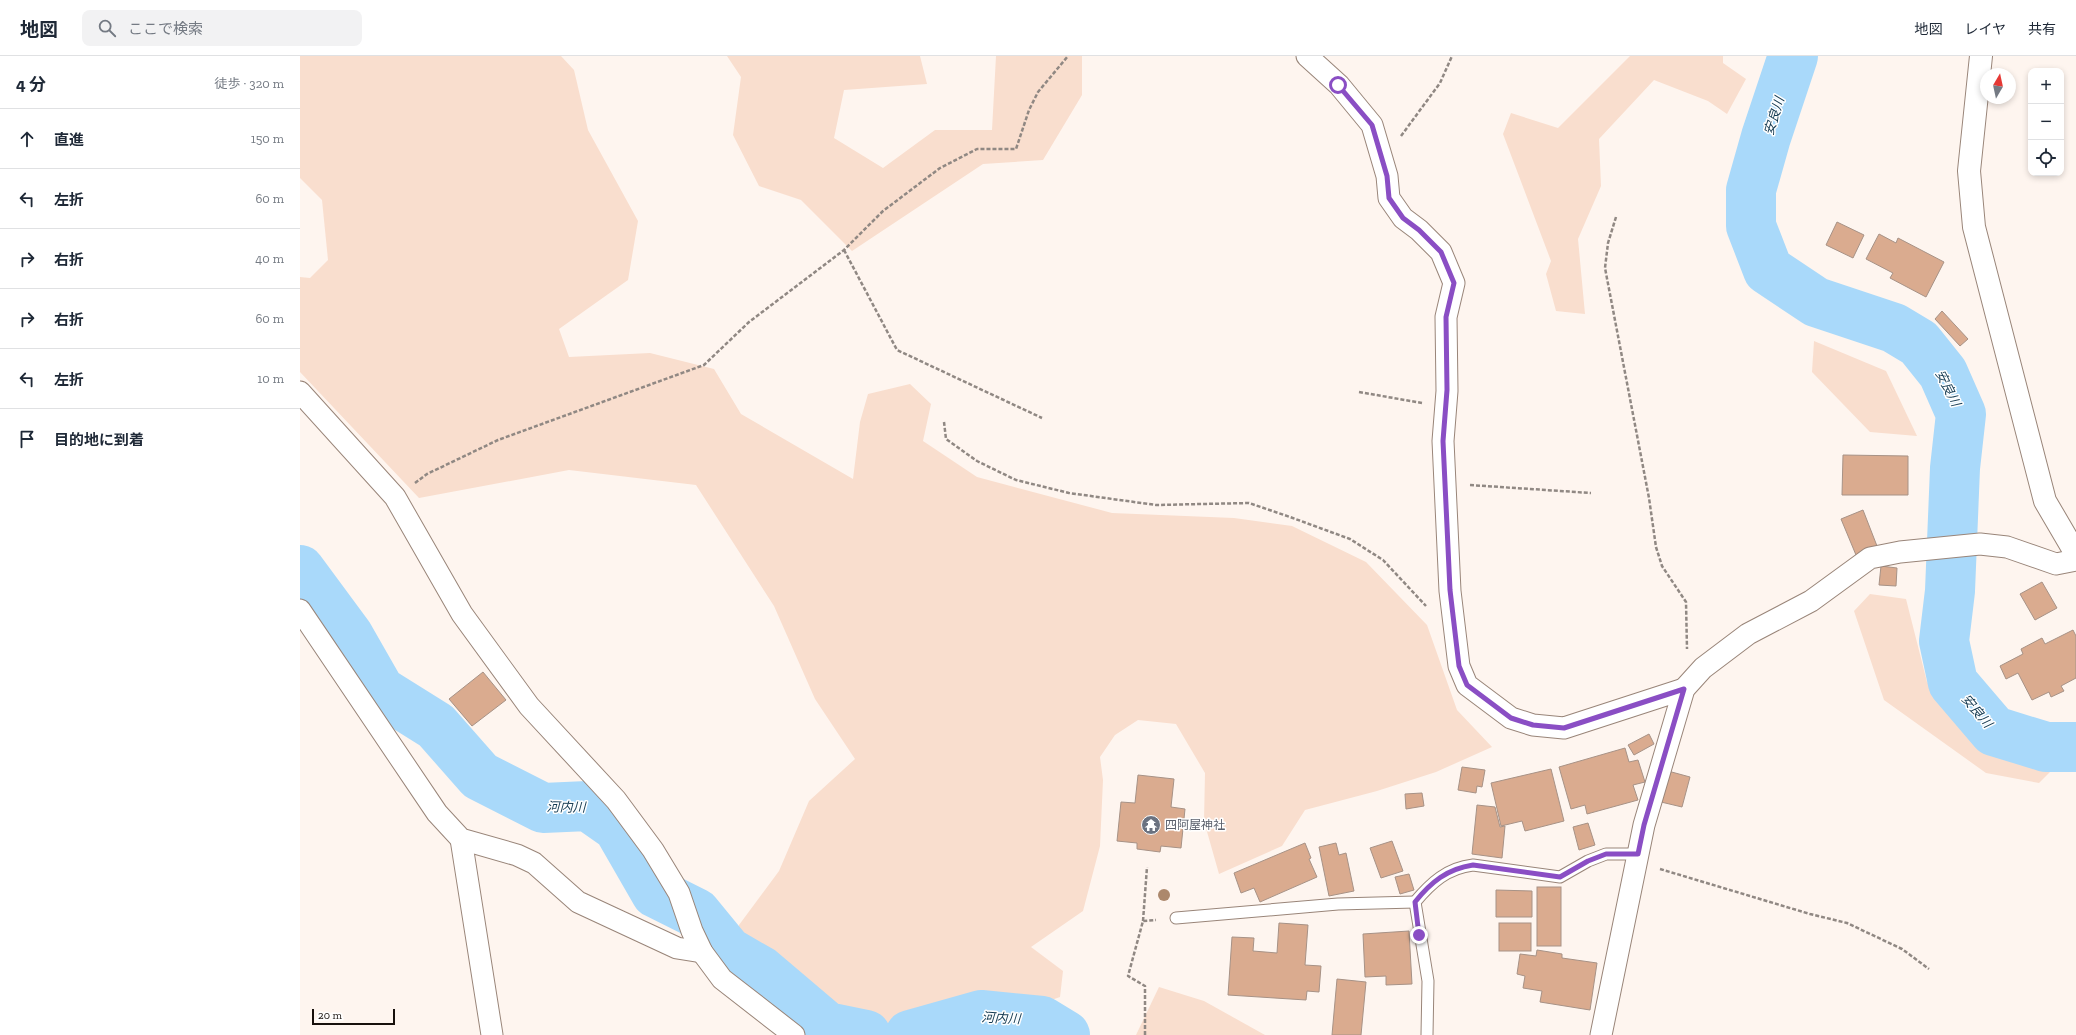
<!DOCTYPE html>
<html lang="ja">
<head>
<meta charset="utf-8">
<style>
	body { margin:0; font-family:"Zilla Slab","Noto Sans JP",serif; background:#f2f2f3; color:#1f2937 }
	.controls { position:absolute; right:12px; top:12px; display:grid; overflow:hidden; border-radius:8px; box-shadow:0 2px 6px #0003 }
	.controls button { width:36px; height:36px; display:grid; place-items:center; padding:0; border:0; border-bottom:1px solid #e0e1e3; background:#fff; color:#1f2937; font:20px sans-serif }
	.compass { position:absolute; left:1680px; top:12px; width:36px; height:36px; border-radius:50%; background:#fff; box-shadow:0 2px 6px #0003; rotate:9deg }
	.scale { position:absolute; left:12px; bottom:10px; width:83px; box-sizing:border-box; padding-left:4px; border:2px solid #17100c; border-top:0; font-size:11px; line-height:14px; white-space:nowrap; color:#17100c; -webkit-text-stroke:3px #fff; paint-order:stroke }
	.stop { position:absolute; width:12px; height:12px; margin:-9px; border:3px solid #8a4ec4; border-radius:50%; background:#fff }
	.stop.end { background:#8a4ec4; border-color:#fff; box-shadow:0 1px 4px #0008 }
	.list { margin:0; padding:0; list-style:none }
	h2 { display:flex; justify-content:space-between; align-items:center; height:52px; margin:0; padding:0 16px; font-size:17px }
	h2 small { font-size:13px; font-weight:400; color:#747a83 }
	.list li { display:grid; grid-template-columns:26px 1fr auto; gap:12px; align-items:center; box-sizing:border-box; height:60px; padding:0 16px; border-top:1px solid #e0e1e3 }
	.list b { display:block; font-size:15px; white-space:nowrap }
	.list em { font-size:13px; font-style:normal; color:#747a83 }
	.icon { flex:none; width:22px; height:22px; fill:none; stroke:currentColor; stroke-width:2; stroke-linecap:round; stroke-linejoin:round }
	.map { position:relative; flex:none; width:1776px; height:979px; overflow:hidden }
	header { display:flex; align-items:center; gap:24px; box-sizing:border-box; height:56px; padding:0 20px; background:#fff; border-bottom:1px solid #e0e1e3 }
	header strong { font-size:19px }
	nav { display:flex; gap:22px; margin-inline-start:auto; font-size:14px }
	.search { width:280px; height:36px; background:#f2f2f3; display:flex; align-items:center; gap:10px; box-sizing:border-box; padding:0 14px; border-radius:8px; color:#747a83; font-size:15px }
	main { display:flex }
	aside { flex:1; background:#fff }
	.map>svg:first-child { display:block }
	.green { fill:#f9dece }
	.lines { fill:none; stroke-linecap:round; stroke-linejoin:round }
	.river { stroke:#a9d9fa; stroke-width:50 }
	.building { fill:#daab8f; stroke:#a79286 }
	.lane-casing { stroke:#998579; stroke-width:13 }
	.street-casing { stroke:#998579; stroke-width:23 }
	.secondary-casing { stroke:#998579; stroke-width:24 }
	.path { stroke:#908883; stroke-width:2.5; stroke-dasharray:4 2; stroke-linecap:butt }
	.lane { stroke:#fff; stroke-width:11 }
	.street { stroke:#fff; stroke-width:21 }
	.secondary { stroke:#fff; stroke-width:22 }
	.tree { fill:#ac886c }
	.route { stroke:#8a4ec4; stroke-width:5 }
	.labels { text-anchor:middle; dominant-baseline:central; stroke-width:3; stroke-linejoin:round; paint-order:stroke }
	.worship-label { font-size:12px; fill:#5b616d; stroke:#fff; text-anchor:start }
	.water-label { font-size:13px; font-style:italic; fill:#143a51; stroke:#fff }
</style>
</head>
<body>
<header>
<strong>地図</strong>
<div class="search"><svg class="icon" aria-label="search" viewBox="0 0 24 24"><circle cx="10" cy="10" r="6"/><path d="M15 15l6 6"/></svg>ここで検索</div>
<nav><a>地図</a><a>レイヤ</a><a>共有</a></nav>
</header>
<main>
<aside>
<h2>4 分<small>徒歩 · 320 m</small></h2>
<ul class="list">
<li><svg class="icon" aria-label="ahead" viewBox="0 0 24 24"><path d="M12 20V5M6 11l6-6 6 6"/></svg><div><b>直進</b></div><em>150 m</em></li>
<li><svg class="icon" aria-label="left" viewBox="0 0 24 24"><path d="M17 20v-9H6M10 6l-5 5 5 5"/></svg><div><b>左折</b></div><em>60 m</em></li>
<li><svg class="icon" aria-label="right" viewBox="0 0 24 24"><path d="M7 20v-9h11M14 6l5 5-5 5"/></svg><div><b>右折</b></div><em>40 m</em></li>
<li><svg class="icon" aria-label="right" viewBox="0 0 24 24"><path d="M7 20v-9h11M14 6l5 5-5 5"/></svg><div><b>右折</b></div><em>60 m</em></li>
<li><svg class="icon" aria-label="left" viewBox="0 0 24 24"><path d="M17 20v-9H6M10 6l-5 5 5 5"/></svg><div><b>左折</b></div><em>10 m</em></li>
<li><svg class="icon" aria-label="arrive" viewBox="0 0 24 24"><path d="M6 21V4h12l-3 4 3 4H6"/></svg><div><b>目的地に到着</b></div></li>
</ul>
</aside>
<div class="map">
<svg width="1776" height="979" viewBox="0 0 1776 979">
	<rect width="100%" height="100%" fill="#fef5ef"/>
	<g class="green">
		<polygon points="0,0 261,0 274,14 288,74 338,165 328,224 259,273 269,301 350,297 414,313 441,358 553,423 560,366 568,338 610,328 631,348 623,385 677,421 812,457 934,462 992,470 1066,506 1127,569 1157,654 1192,691 1136,716 1077,735 1005,754 982,790 919,818 904,765 905,717 876,668 838,664 815,679 800,701 803,724 800,790 783,855 731,891 763,915 760,941 717,956 719,979 513,979 436,917 439,869 479,815 509,745 555,703 515,643 474,550 396,429 269,414 119,442 0,316 0,221 10,222 28,204 22,144 0,122"/>
		<polygon points="427,0 620,0 627,28 544,34 534,82 583,112 635,74 692,74 696,0 782,0 782,39 743,104 683,108 552,195 501,144 459,130 433,79 441,21"/>
		<polygon points="1330,0 1423,0 1423,7 1446,23 1427,58 1408,45 1354,24 1299,83 1301,130 1278,183 1285,258 1256,255 1246,218 1251,205 1203,78 1211,57 1258,72"/>
		<polygon points="1514,285 1586,315 1617,380 1570,376 1512,316"/>
		<polygon points="1570,538 1606,543 1627,626 1689,685 1755,711 1739,727 1686,717 1584,644 1554,555"/>
		<polygon points="859,931 904,945 965,979 836,979"/>
	</g>
	<g class="lines">
		<g class="river">
			<polyline points="1493,0 1466,81 1451,134 1451,170 1468,214 1516,246 1594,272 1619,287 1643,317 1661,358 1655,412 1650,535 1644,585 1653,627 1694,675 1746,691 1776,691"/>
			<polyline points="0,514 48,579 80,635 136,670 180,720 243,752 288,750 318,771 356,837 396,857 428,896 461,915 527,971 566,979"/>
			<polyline points="610,979 681,959 742,965 765,979"/>
		</g>
	</g>
	<g class="building">
		<polygon points="1537,166 1564,179 1553,202 1526,189"/>
		<polygon points="1579,178 1596,187 1598,182 1644,206 1626,241 1590,222 1593,217 1566,203"/>
		<polygon points="1642,255 1668,283 1660,290 1635,263"/>
		<polygon points="1543,399 1608,400 1608,439 1542,439"/>
		<polygon points="1563,454 1577,490 1556,499 1541,463"/>
		<polygon points="1581,510 1597,512 1596,530 1579,529"/>
		<polygon points="1742,526 1757,552 1735,564 1720,538"/>
		<polygon points="1773,574 1776,580 1776,622 1761,630 1764,635 1751,641 1749,636 1732,644 1718,617 1706,623 1700,610 1723,598 1721,593 1742,582 1745,588"/>
		<polygon points="183,616 206,644 172,670 149,643"/>
		<polygon points="1349,678 1354,688 1334,699 1328,689"/>
		<polygon points="1325,692 1329,706 1338,704 1345,726 1333,729 1338,744 1287,758 1285,749 1271,753 1259,711"/>
		<polygon points="1162,711 1185,714 1182,731 1177,730 1176,737 1158,734"/>
		<polygon points="1251,713 1264,765 1225,775 1222,765 1201,770 1191,727"/>
		<polygon points="1368,715 1390,721 1382,751 1361,746"/>
		<polygon points="838,719 874,723 871,751 885,753 881,792 861,790 860,796 837,793 837,787 817,785 821,746 835,747"/>
		<polygon points="1122,737 1124,750 1106,753 1105,738"/>
		<polygon points="1177,749 1195,751 1200,771 1205,770 1202,802 1172,798"/>
		<polygon points="1288,767 1295,789 1279,794 1273,771"/>
		<polygon points="1092,785 1103,815 1081,822 1070,792"/>
		<polygon points="1005,787 1011,802 1009,803 1017,821 960,846 954,832 941,837 934,817"/>
		<polygon points="1036,787 1039,799 1046,797 1054,835 1029,840 1019,791"/>
		<polygon points="1109,818 1114,834 1100,838 1095,821"/>
		<rect x="1237" y="831" width="24" height="59"/>
		<polygon points="1196,834 1232,835 1232,861 1196,861"/>
		<polygon points="979,867 1008,869 1005,909 1021,910 1019,936 1007,935 1006,944 928,939 932,881 954,882 953,895 977,897"/>
		<rect x="1199" y="867" width="32" height="28"/>
		<polygon points="1109,875 1112,928 1086,929 1086,920 1065,921 1063,878"/>
		<polygon points="1237,894 1262,898 1262,902 1297,907 1290,954 1240,946 1242,935 1223,932 1225,920 1217,918 1220,898 1236,900"/>
		<polygon points="1037,923 1066,926 1061,979 1032,979"/>
	</g>
	<g class="lines">
		<defs>
			<g id="lane">
				<polyline points="876,862 1038,848 1115,846"/>
				<path d="M1127 979 1128 925 1115 846C1131 827 1147 812 1173 809L1260 821 1288 805 1306 798H1338"/>
			</g>
			<g id="street">
				<polyline points="1007,0 1039,29 1072,69 1087,120 1089,142 1103,162 1119,174 1141,196 1154,227 1146,261 1147,335 1143,385 1150,535 1159,610 1167,629 1211,662 1233,669 1264,672 1384,633"/>
				<polyline points="0,336 95,441 162,558 229,650 316,744 353,794 379,837 392,875 402,896 422,923 494,979"/>
				<polyline points="0,554 137,757 161,783 217,799 234,807 278,846 377,892 402,896"/>
				<polyline points="161,783 192,979"/>
				<polyline points="1301,979 1344,769 1384,633 1403,612 1448,578 1511,545 1570,502 1600,496 1680,488 1707,491 1756,508 1776,504"/>
			</g>
			<polyline id="secondary" points="1681,0 1669,115 1674,171 1745,445 1776,498"/>
		</defs>
		<use href="#lane" class="lane-casing"/>
		<use href="#street" class="street-casing"/>
		<use href="#secondary" class="secondary-casing"/>
		<g class="path">
			<polyline points="1101,80 1140,27 1152,0"/>
			<polyline points="1316,161 1308,187 1305,212 1349,442 1356,491 1362,510 1386,546 1387,593"/>
			<polyline points="544,194 597,294 742,362"/>
			<polyline points="1059,336 1122,347"/>
			<polyline points="644,366 646,383 677,405 716,424 769,437 856,449 949,447 990,461 1050,483 1083,504 1126,550"/>
			<polyline points="115,427 127,418 198,384 404,309 449,266 544,194 583,155 640,112 677,93 716,93 729,54 738,36 768,0"/>
			<polyline points="1170,429 1291,437"/>
			<polyline points="1360,813 1510,858 1547,867 1602,893 1629,913"/>
			<polyline points="843,865 847,811"/>
			<polyline points="845,979 845,930 828,920 843,865 856,864"/>
		</g>
		<use href="#lane" class="lane"/>
		<use href="#street" class="street"/>
		<use href="#secondary" class="secondary"/>
	</g>
	<circle class="tree" cx="864" cy="839" r="6"/>
	<g class="lines">
		<path class="route" d="M1038 29 1072 69 1087 120 1089 142 1103 162 1119 174 1141 196 1154 227 1146 261 1147 334 1143 385 1150 534 1159 610 1167 629 1211 662 1233 669 1264 672 1384 633 1344 769 1338 798H1306L1288 805 1260 821 1173 809C1147 813 1131 826 1115 846L1119 879"/>
	</g>
	<defs>
		<symbol id="temple-disc" viewBox="-11 -11 22 22"><circle r="9.5" fill="#6b7280" stroke="#fff"/><path d="M0-6L5-2H3V0L6.5 2.5H4V6H1.5V3h-3V6H-4V2.5H-6.5L-3 0V-2H-5Z" fill="#fff"/></symbol>
	</defs>
	<g fill-rule="evenodd">
		<use href="#temple-disc" x="840" y="758" width="22" height="22"/>
	</g>
	<g class="labels">
		<g class="worship-label">
			<text x="865" y="769">四阿屋神社</text>
		</g>
		<g class="water-label">
			<text transform="translate(1474 60) rotate(-73)">安良川</text>
			<text transform="translate(1648 332) rotate(63)">安良川</text>
			<text transform="translate(1677 655) rotate(50)">安良川</text>
			<text transform="translate(266 751) rotate(1)">河内川</text>
			<text transform="translate(701 962) rotate(3)">河内川</text>
		</g>
	</g>
</svg>
<div class="controls">
<button>+</button>
<button>−</button>
<button><svg class="icon" aria-label="locate" viewBox="0 0 24 24"><circle cx="12" cy="12" r="6"/><path d="M12 2v4M12 18v4M2 12h4M18 12h4"/></svg></button>
</div>
<svg class="compass" viewBox="-18 -18 36 36"><path d="M0-13l5 13h-10z" fill="#e53935"/><path d="M0 13l5-13h-10z" fill="#747a83"/></svg>
<div class="scale">20 m</div>
<div class="stop" style="left:1038px;top:29px"></div>
<div class="stop end" style="left:1119px;top:879px"></div>
</div>
</main>
</body>
</html>
